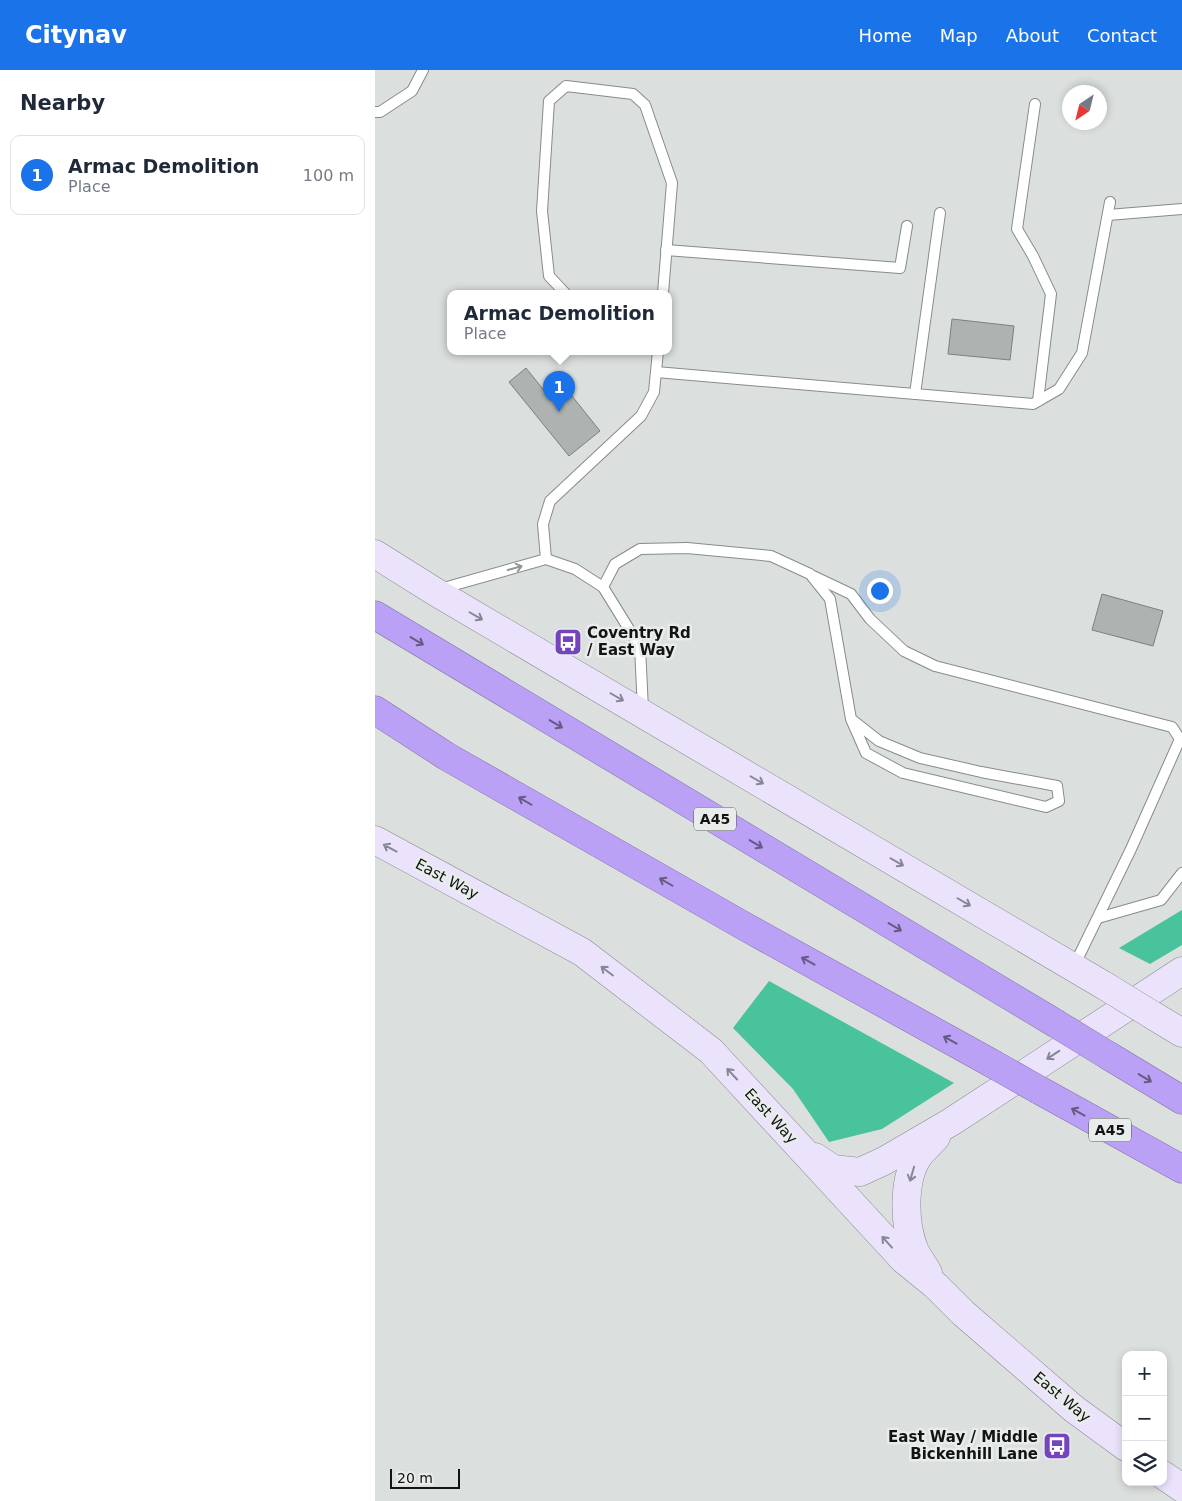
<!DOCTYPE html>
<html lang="en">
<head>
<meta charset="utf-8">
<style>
	body { margin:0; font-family:"DejaVu Sans",sans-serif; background:#f2f2f3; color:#1f2937 }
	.controls { position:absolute; right:15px; bottom:15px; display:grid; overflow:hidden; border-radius:10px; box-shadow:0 2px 8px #0003 }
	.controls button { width:45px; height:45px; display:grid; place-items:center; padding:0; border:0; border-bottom:1px solid #e0e1e3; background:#fff; color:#1f2937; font:25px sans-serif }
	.compass { position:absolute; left:687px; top:15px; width:45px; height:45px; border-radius:50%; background:#fff; box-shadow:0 2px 8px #0003; rotate:215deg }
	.scale { position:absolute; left:15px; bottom:12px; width:70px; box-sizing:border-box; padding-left:5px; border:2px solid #121413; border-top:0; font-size:14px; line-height:18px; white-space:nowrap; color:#121413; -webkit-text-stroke:4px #e8edeb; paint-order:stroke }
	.you { position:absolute; left:504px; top:520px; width:18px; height:18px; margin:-12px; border:4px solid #fff; border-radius:50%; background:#1a73e8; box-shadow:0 0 0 8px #1a73e833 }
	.badge { display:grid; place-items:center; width:32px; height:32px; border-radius:50%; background:#1a73e8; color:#fff; font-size:16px; font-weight:700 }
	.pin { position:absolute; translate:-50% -41px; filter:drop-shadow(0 1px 2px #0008) }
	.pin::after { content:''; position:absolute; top:26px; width:18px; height:15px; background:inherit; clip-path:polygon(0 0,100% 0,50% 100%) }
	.popup { position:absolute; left:72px; top:220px; width:225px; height:65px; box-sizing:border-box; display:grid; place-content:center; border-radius:10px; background:#fff; filter:drop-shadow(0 1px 4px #0005); font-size:16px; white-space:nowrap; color:#747a83 }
	.popup b { font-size:19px; color:#1f2937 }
	.popup::after { content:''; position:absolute; left:50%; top:100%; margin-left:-10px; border:10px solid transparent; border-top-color:#fff }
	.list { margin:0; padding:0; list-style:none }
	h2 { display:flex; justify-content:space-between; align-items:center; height:65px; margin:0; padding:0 20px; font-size:21px }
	h2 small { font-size:16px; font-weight:400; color:#747a83 }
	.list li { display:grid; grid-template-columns:32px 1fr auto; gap:15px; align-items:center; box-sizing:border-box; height:80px; margin:0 10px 10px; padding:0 10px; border:1px solid #e0e1e3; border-radius:10px }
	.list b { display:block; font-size:19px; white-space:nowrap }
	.list p { margin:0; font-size:16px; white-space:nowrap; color:#747a83 }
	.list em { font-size:16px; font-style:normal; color:#747a83 }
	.icon { flex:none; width:28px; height:28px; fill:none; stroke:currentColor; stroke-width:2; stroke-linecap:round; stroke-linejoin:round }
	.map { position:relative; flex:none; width:807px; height:1431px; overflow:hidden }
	header { display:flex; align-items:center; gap:30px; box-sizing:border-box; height:70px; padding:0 25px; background:#1a73e8; color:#fff }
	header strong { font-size:24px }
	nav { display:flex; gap:28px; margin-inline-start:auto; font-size:18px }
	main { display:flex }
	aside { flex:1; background:#fff }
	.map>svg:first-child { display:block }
	.forest { fill:#48c39b }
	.building { fill:#aeb2b0; stroke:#7c807e }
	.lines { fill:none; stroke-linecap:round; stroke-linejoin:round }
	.lane-casing { stroke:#888b8a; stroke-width:12 }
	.secondary-casing { stroke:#888b8a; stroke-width:29 }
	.highway-casing { stroke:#8070a6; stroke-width:29 }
	.lane { stroke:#fff; stroke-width:10 }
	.secondary { stroke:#ebe3fc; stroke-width:28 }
	.highway { stroke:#bba1f5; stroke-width:28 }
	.secondary-bridge-casing { stroke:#888b8a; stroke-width:29; stroke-linecap:butt }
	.highway-bridge-casing { stroke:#8070a6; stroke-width:29; stroke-linecap:butt }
	.secondary-bridge { stroke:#ebe3fc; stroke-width:28 }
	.highway-bridge { stroke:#bba1f5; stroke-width:28 }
	.oneway { stroke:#949595 }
	.oneway2 { stroke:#898693 }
	.oneway3 { stroke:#665a84 }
	.labels { text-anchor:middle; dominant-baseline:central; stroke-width:5; stroke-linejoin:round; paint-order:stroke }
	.shield { fill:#e8edeb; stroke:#525554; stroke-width:1 }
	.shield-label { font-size:14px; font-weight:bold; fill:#121413 }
	.poi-label { font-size:15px; font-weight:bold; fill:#121413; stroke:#e8edeb; text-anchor:start }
	.street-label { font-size:15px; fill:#121413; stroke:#e8edeb }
</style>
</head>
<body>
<header>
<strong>Citynav</strong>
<nav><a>Home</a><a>Map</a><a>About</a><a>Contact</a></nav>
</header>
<main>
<aside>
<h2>Nearby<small></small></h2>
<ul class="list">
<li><span class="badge">1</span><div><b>Armac Demolition</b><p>Place</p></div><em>100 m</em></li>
</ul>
</aside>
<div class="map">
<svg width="807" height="1431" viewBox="0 0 807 1431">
	<rect width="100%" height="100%" fill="#dbdfde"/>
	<g class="forest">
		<polygon points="807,840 807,875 775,894 744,878"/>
		<polygon points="394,911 579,1013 507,1059 454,1072 418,1019 358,958"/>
	</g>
	<g class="building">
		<polygon points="577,249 639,256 635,290 573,284"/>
		<polygon points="151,298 171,323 185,311 225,361 194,386 134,312"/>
		<polygon points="727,524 788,541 778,576 717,560"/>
	</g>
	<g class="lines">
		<defs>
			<g id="lane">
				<polyline points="660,34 642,159 658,186 676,224 663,331"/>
				<polyline points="0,42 5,42 37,21 48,0"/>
				<polyline points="733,145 807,139"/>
				<polyline points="291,180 525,198 532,156"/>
				<polyline points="190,223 174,206 167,141 174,31 191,16 258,24 270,35 297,113 288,223"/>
				<polyline points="281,302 658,334 684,319 707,283 735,132"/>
				<polyline points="540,324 565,143"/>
				<polyline points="171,489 168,454 175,431 266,346 279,322 283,281"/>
				<polyline points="438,506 476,524 495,549 529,581 560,596 797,657 805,669 756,779 699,896"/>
				<polyline points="228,517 240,494 265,479 312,478 396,486 435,504 455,529 476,649 491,683 528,703 671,737 684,731 682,716 606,702 545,688 504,671 476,649"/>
				<polyline points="65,519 171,489 200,499 228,517 265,577 268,640"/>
				<polyline points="723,848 786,830 807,803"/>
			</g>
			<g id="secondary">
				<polyline points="0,484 59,521 730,916"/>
				<polyline points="0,770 207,882 336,981 529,1190 561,1216 588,1243 699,1339 751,1377"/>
				<polyline points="779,946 807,963"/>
				<polyline points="440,1087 458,1099 485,1102 509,1091 576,1052 807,901"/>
				<path d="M553 1203C549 1195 542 1187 539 1179 529 1154 527 1107 545 1084 550 1078 556 1073 561 1067"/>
				<polyline points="788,1405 807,1418"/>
			</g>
			<g id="highway">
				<polyline points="0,545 680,953"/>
				<polyline points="0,640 71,686 369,856 618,994"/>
				<polyline points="734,986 807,1030"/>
				<polyline points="664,1020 807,1099"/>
			</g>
		</defs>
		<use href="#lane" class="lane-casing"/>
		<use href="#secondary" class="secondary-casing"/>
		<use href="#highway" class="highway-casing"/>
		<use href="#lane" class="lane"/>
		<use href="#secondary" class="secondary"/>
		<use href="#highway" class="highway"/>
		<defs>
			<polyline id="secondary-bridge" points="730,916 779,946"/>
			<g id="highway-bridge">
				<polyline points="680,953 734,986"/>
				<polyline points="618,994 664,1020"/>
			</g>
		</defs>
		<use href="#secondary-bridge" class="secondary-bridge-casing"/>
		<use href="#highway-bridge" class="highway-bridge-casing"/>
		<use href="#secondary-bridge" class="secondary-bridge"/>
		<use href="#highway-bridge" class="highway-bridge"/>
	</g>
	<defs><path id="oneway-shaft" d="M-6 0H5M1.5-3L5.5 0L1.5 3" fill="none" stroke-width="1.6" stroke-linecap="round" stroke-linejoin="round" transform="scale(1.25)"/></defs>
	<use class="oneway" href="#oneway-shaft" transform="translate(140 498) rotate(-16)"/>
	<g class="oneway2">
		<use href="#oneway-shaft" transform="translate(101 546) rotate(30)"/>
		<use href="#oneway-shaft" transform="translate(242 627) rotate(30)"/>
		<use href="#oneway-shaft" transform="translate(382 710) rotate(30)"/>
		<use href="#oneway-shaft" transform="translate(15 778) rotate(-152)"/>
		<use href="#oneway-shaft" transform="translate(522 792) rotate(30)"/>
		<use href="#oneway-shaft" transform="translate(589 832) rotate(30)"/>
		<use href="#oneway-shaft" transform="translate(232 901) rotate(-143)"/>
		<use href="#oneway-shaft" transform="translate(678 985) rotate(147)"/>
		<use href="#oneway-shaft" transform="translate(357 1004) rotate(-133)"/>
		<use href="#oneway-shaft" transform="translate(537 1104) rotate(106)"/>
		<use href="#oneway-shaft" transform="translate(512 1172) rotate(-132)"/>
	</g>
	<g class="oneway3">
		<use href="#oneway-shaft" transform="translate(42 571) rotate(31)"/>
		<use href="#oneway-shaft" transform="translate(181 654) rotate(31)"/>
		<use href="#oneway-shaft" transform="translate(150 731) rotate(-150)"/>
		<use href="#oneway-shaft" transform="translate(381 774) rotate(31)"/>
		<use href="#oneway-shaft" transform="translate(291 812) rotate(-150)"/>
		<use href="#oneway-shaft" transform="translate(520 857) rotate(31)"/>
		<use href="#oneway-shaft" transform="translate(433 891) rotate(-151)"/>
		<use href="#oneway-shaft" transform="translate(575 970) rotate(-151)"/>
		<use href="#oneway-shaft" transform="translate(770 1008) rotate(31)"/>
		<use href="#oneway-shaft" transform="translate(703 1042) rotate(-151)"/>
	</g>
	<defs>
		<symbol id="bus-square" viewBox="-11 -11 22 22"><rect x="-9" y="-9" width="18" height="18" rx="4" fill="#7444bc" stroke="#e8edeb"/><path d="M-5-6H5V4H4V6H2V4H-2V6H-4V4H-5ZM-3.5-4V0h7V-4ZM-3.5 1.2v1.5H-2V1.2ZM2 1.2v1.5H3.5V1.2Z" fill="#fff"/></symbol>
	</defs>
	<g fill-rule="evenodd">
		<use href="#bus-square" x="177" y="556" width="32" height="32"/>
		<use href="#bus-square" x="666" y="1360" width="32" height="32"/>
	</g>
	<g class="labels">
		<g class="shield">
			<rect x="319" y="737.5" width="42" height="23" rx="4"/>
			<rect x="714" y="1048.5" width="42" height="23" rx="4"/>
		</g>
		<g class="shield-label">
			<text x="340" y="749">A45</text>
			<text x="735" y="1060">A45</text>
		</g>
		<g class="poi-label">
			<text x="212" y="563">Coventry Rd<tspan x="212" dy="17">/ East Way</tspan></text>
			<text x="663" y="1367" text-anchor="end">East Way / Middle<tspan x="663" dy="17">Bickenhill Lane</tspan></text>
		</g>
		<g class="street-label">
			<text transform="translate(72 809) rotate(28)">East Way</text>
			<text transform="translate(396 1046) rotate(47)">East Way</text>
			<text transform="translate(687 1327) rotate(40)">East Way</text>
		</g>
	</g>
</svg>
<div class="controls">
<button>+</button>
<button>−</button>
<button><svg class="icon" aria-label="layers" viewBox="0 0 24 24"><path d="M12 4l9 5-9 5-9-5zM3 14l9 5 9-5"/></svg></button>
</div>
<svg class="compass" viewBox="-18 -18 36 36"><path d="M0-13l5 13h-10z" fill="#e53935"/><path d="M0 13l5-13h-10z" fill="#747a83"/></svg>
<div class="scale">20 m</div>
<div class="you"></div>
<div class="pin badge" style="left:184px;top:342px">1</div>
<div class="popup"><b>Armac Demolition</b>Place</div>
</div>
</main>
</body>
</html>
